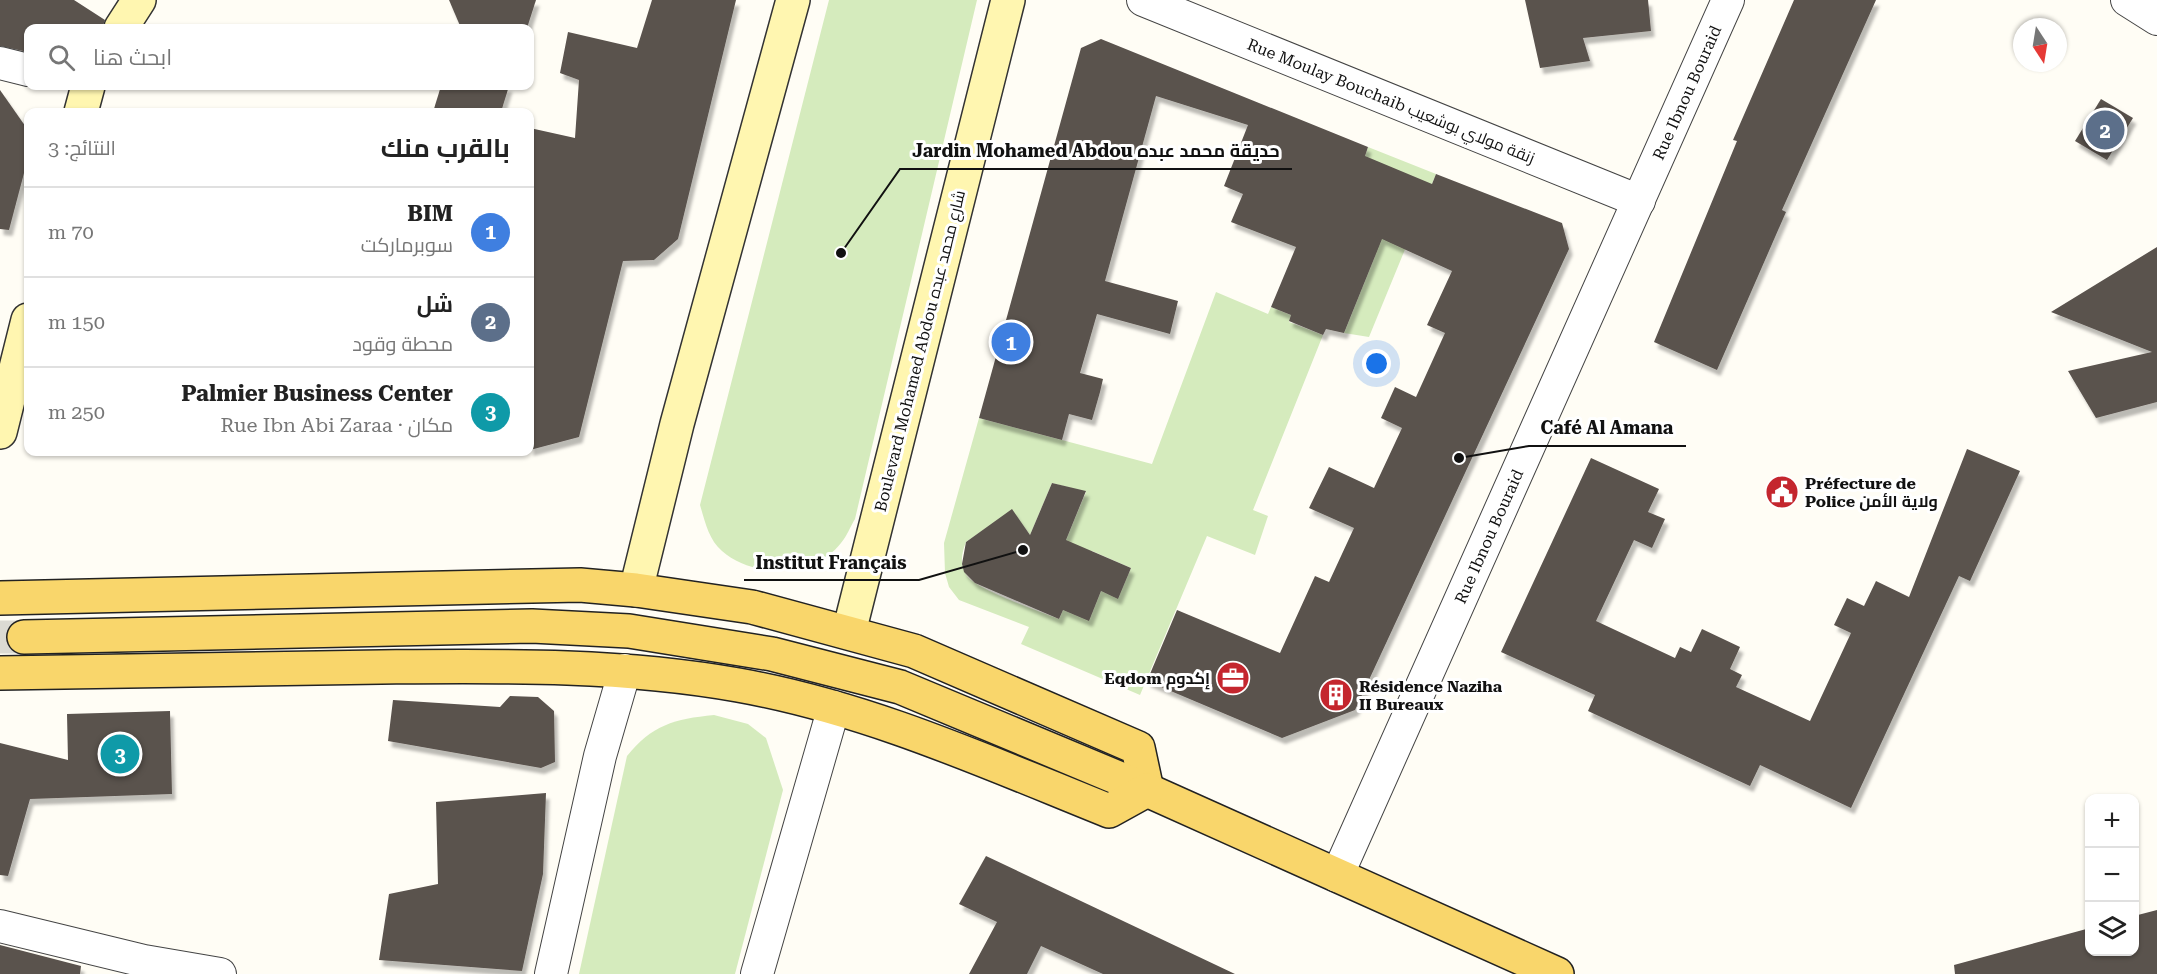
<!DOCTYPE html>
<html lang="ar">
<head>
<meta charset="utf-8">
<style>
	body { margin:0; font-family:"Roboto Serif",Cairo,serif; background:#f6f6f6; color:#222; direction:rtl }
	.controls { position:absolute; right:18px; bottom:18px; display:grid; overflow:hidden; border-radius:12px; box-shadow:0 2px 4px #0004 }
	.controls button { width:54px; height:54px; display:grid; place-items:center; padding:0; border:0; border-bottom:2px solid #e0e0e0; background:#fff; color:#222; font:30px sans-serif }
	.compass { position:absolute; left:2013px; top:18px; width:54px; height:54px; border-radius:50%; background:#fff; box-shadow:0 2px 4px #0004; rotate:168deg }
	.you { position:absolute; left:1377px; top:364px; width:21px; height:21px; margin:-15px; border:4px solid #fff; border-radius:50%; background:#1a73e8; box-shadow:0 0 0 9px #1a73e833 }
	.badge { display:grid; place-items:center; width:39px; height:39px; border-radius:50%; background:#c4262e; color:#fff; font-size:20px; font-weight:700 }
	.pin { position:absolute; translate:-50% -50%; border:3px solid #fff; box-shadow:0 2px 6px #0006 }
	.list { margin:0; padding:0; list-style:none }
	h2 { display:flex; justify-content:space-between; align-items:center; height:78px; margin:0; padding:0 24px; font-size:26px }
	h2 small { font-size:20px; font-weight:400; color:#767676 }
	.list li { display:grid; grid-template-columns:39px 1fr auto; gap:18px; align-items:center; box-sizing:border-box; height:90px; padding:0 24px; border-top:2px solid #e0e0e0 }
	.list b { display:block; font-size:22px; white-space:nowrap }
	.list p { margin:0; font-size:20px; white-space:nowrap; color:#767676 }
	.list em { font-size:20px; font-style:normal; color:#767676 }
	.icon { flex:none; width:33px; height:33px; fill:none; stroke:currentColor; stroke-width:2; stroke-linecap:round; stroke-linejoin:round }
	.map { position:relative; flex:none; width:2157px; height:974px; overflow:hidden; direction:ltr }
	.search { position:absolute; background:#fff; box-shadow:0 2px 4px #0004; left:24px; top:24px; width:510px; height:66px; display:flex; align-items:center; gap:15px; box-sizing:border-box; padding:0 21px; border-radius:12px; color:#767676; font-size:22px }
	.panel { position:absolute; background:#fff; box-shadow:0 2px 4px #0004; left:24px; top:108px; width:510px; height:348px; border-radius:12px; direction:rtl }
	.map>svg:first-child { display:block }
	.green { fill:#d5ebbd; fill-rule:evenodd }
	.building { fill:#5a524d; filter:url(#shadow) }
	.lines { fill:none; stroke-linecap:round; stroke-linejoin:round }
	.primary-tunnel { stroke:#dbdad3; stroke-width:33; stroke-dasharray:33 16; stroke-linecap:butt }
	.street-casing { stroke:#444; stroke-width:34 }
	.secondary-casing { stroke:#333; stroke-width:36 }
	.primary-casing { stroke:#222; stroke-width:36 }
	.street { stroke:#fff; stroke-width:32 }
	.secondary { stroke:#fff6b0; stroke-width:33 }
	.primary { stroke:#f9d66b; stroke-width:33 }
	.labels { text-anchor:middle; dominant-baseline:central; stroke-width:6; stroke-linejoin:round; paint-order:stroke }
	.street-label { font-size:16px; fill:#111; stroke:#fff }
	.poi-label { font-size:16px; font-weight:bold; fill:#111; stroke:#fff; text-anchor:start }
	.leader { fill:none; stroke:#111; stroke-width:2 }
	.callout-dot { fill:#111; stroke:#fff; stroke-width:2 }
	.callout-label { font-size:18px; text-anchor:middle; font-weight:bold; fill:#111; stroke:#fff; stroke-width:6; stroke-linejoin:round; paint-order:stroke }
</style>
</head>
<body>
<div class="map">
<svg width="2157" height="974" viewBox="0 0 2157 974">
	<defs>
		<filter id="shadow"><feDropShadow dx="3.5" dy="6" stdDeviation="1.5" flood-color="#0004"/></filter>
	</defs>
	<rect width="100%" height="100%" fill="#fffdf5"/>
	<g class="green">
		<path d="M829 0H977L855 519C850 527 847 536 841 543 815 577 753 579 722 551 709 540 705 522 700 505Z"/>
		<polygon points="1368,147 1436,174 1369,337 1344,333 1375,256 1365,156"/>
		<path d="M1216 292 1268 314 1271 307 1291 315 1289 322 1323 335 1253 510 1268 516 1255 555 1207 536 1140 695 1021 644 1029 627 959 600 949 587 945 573 944 543 979 418 1152 464ZM1052 483 1086 492 1054 568 1088 559 1092 551 1131 568 1118 598 1101 591 1089 620 1063 610 1059 619C1039 611 981 591 969 578 959 568 961 554 966 542L1012 510 1030 535Z"/>
		<path d="M714 715 748 724 766 738 783 790 735 974H579L627 756C652 725 674 719 714 715Z"/>
	</g>
	<g class="building">
		<polygon points="0,0 74,0 105,20 102,28 28,28 28,52 0,46"/>
		<polygon points="449,0 536,0 527,28 461,28"/>
		<polygon points="652,0 736,0 678,239 654,260 623,261 579,437 530,450 530,128 575,138 579,80 560,73 568,32 637,48"/>
		<polygon points="1525,0 1648,0 1651,31 1583,38 1590,61 1540,68"/>
		<polygon points="1794,0 1876,0 1782,210 1786,212 1717,370 1654,342 1737,141 1733,140"/>
		<polygon points="1101,39 1368,147 1365,156 1432,184 1436,174 1562,223 1569,249 1355,710 1282,738 1147,681 1177,610 1280,653 1315,576 1329,582 1354,528 1309,508 1329,467 1374,488 1402,428 1381,418 1395,387 1416,397 1445,333 1427,325 1452,271 1382,239 1344,333 1326,329 1323,335 1289,321 1291,315 1271,307 1296,247 1231,222 1243,194 1224,186 1248,125 1156,96 1105,281 1178,301 1170,334 1097,314 1080,373 1103,379 1100,392 1092,420 1069,414 1062,440 979,418 1081,48"/>
		<polygon points="441,86 509,86 501,112 433,112"/>
		<polygon points="0,90 28,130 28,158 9,230 0,229"/>
		<polygon points="2101,99 2133,118 2107,160 2075,141"/>
		<polygon points="2157,247 2157,402 2096,418 2068,371 2152,352 2051,312"/>
		<polygon points="1967,449 2020,471 1970,581 1959,576 1851,808 1760,765 1750,786 1588,711 1595,695 1501,652 1591,458 1659,489 1648,512 1665,519 1652,548 1634,540 1596,621 1675,658 1680,647 1691,652 1702,629 1740,647 1730,669 1742,675 1736,687 1810,721 1851,633 1834,625 1847,598 1864,606 1876,581 1909,597"/>
		<polygon points="1052,483 1086,491 1066,540 1131,568 1118,599 1101,591 1089,621 1063,610 1059,619 975,583 964,572 962,564 966,542 1012,509 1030,535"/>
		<polygon points="510,696 538,697 554,711 555,762 541,768 388,741 393,700 500,707"/>
		<polygon points="170,711 172,794 30,799 8,876 0,875 0,743 68,760 67,714"/>
		<polygon points="546,793 543,874 522,971 379,960 389,894 438,884 436,802"/>
		<polygon points="986,856 1235,974 1103,974 1041,946 1027,974 969,974 997,922 959,904"/>
		<polygon points="2157,910 2157,974 1955,974 1954,965 2090,928 2090,951 2134,951 2134,916"/>
		<polygon points="0,945 81,966 80,974 0,974"/>
	</g>
	<g class="lines">
		<polyline class="primary-tunnel" points="0,637 24,637"/>
		<defs>
			<g id="street">
				<polyline points="1143,0 1639,201"/>
				<polyline points="2127,0 2157,19"/>
				<polyline points="0,63 28,70"/>
				<path id="s1" d="M1337 876 1728 0"/>
				<polyline points="0,926 144,961 220,974"/>
				<polyline points="551,974 600,756 625,670"/>
				<polyline points="757,974 834,707"/>
			</g>
			<g id="secondary">
				<polyline points="121,28 139,0"/>
				<polyline points="81,112 88,86"/>
				<polyline points="0,432 28,320"/>
				<polyline points="636,590 677,424 793,0"/>
				<polyline points="849,632 1008,0"/>
			</g>
			<g id="primary">
				<polyline points="0,598 580,585 636,590 752,607 914,651 1138,748 1147,790"/>
				<polyline points="24,637 532,626 629,631 772,654 900,687 1147,790 1557,974"/>
				<path d="M0 673C127 670 254 668 381 667 501 666 619 664 738 685 868 708 987 762 1109 811L1147 790"/>
			</g>
		</defs>
		<use href="#street" class="street-casing"/>
		<use href="#secondary" class="secondary-casing"/>
		<use href="#primary" class="primary-casing"/>
		<use href="#street" class="street"/>
		<use href="#secondary" class="secondary"/>
		<use href="#primary" class="primary"/>
	</g>
	<defs>
		<symbol id="civic-disc" viewBox="-11 -11 22 22"><circle r="9.5" fill="#c4262e" stroke="#fff"/><path d="M-.6-6.5H3V-4.5H.6V-3L4-1V1h2V6H-6V1h2V-1L-.6-3ZM-1.2 2.5V6h2.4V2.5Z" fill="#fff"/></symbol>
		<symbol id="office-disc" viewBox="-11 -11 22 22"><circle r="9.5" fill="#c4262e" stroke="#fff"/><path d="M-6-3h4V-5.5h4V-3h4V5H-6ZM-1-4.5V-3h2v-1.5ZM-6 0V1H6V0Z" fill="#fff"/></symbol>
		<symbol id="building-disc" viewBox="-11 -11 22 22"><circle r="9.5" fill="#c4262e" stroke="#fff"/><path d="M-4-6H4V6H1V3H-1V6H-4ZM-2.5-4.3h1.7v1.8h-1.7ZM.8-4.3h1.7v1.8H.8ZM-2.5-1h1.7V.8h-1.7ZM.8-1h1.7V.8H.8Z" fill="#fff"/></symbol>
	</defs>
	<g fill-rule="evenodd">
		<use href="#civic-disc" x="1763" y="473" width="38" height="38"/>
		<use href="#office-disc" x="1214" y="659" width="38" height="38"/>
		<use href="#building-disc" x="1317" y="676" width="38" height="38"/>
	</g>
	<g class="labels">
		<g class="street-label">
			<text stroke="none"><textPath href="#s1" startOffset="858">Rue Ibnou Bouraid</textPath></text>
			<text transform="translate(1391 101) rotate(22)">Rue Moulay Bouchaib زنقة مولاي بوشعيب</text>
			<text transform="translate(920 351) rotate(-76)">Boulevard Mohamed Abdou شارع محمد عبده</text>
			<text stroke="none"><textPath href="#s1" startOffset="372">Rue Ibnou Bouraid</textPath></text>
		</g>
		<g class="poi-label">
			<text x="1805" y="483">Préfecture de<tspan x="1805" dy="18">Police ولاية الأمن</tspan></text>
			<text x="1210" y="678" text-anchor="end">Eqdom إكدوم</text>
			<text x="1359" y="686">Résidence Naziha<tspan x="1359" dy="18">II Bureaux</tspan></text>
		</g>
	</g>
	<path class="leader" d="M841 253L900 169H1292M1459 458L1529 446H1686M1023 550L919 580H744"/>
	<g class="callout-dot">
		<circle cx="841" cy="253" r="6"/>
		<circle cx="1459" cy="458" r="6"/>
		<circle cx="1023" cy="550" r="6"/>
	</g>
	<g class="callout-label">
		<text x="1096" y="157">Jardin Mohamed Abdou حديقة محمد عبده</text>
		<text x="1607" y="434">Café Al Amana</text>
		<text x="831" y="569">Institut Français</text>
	</g>
</svg>
<div class="controls">
<button>+</button>
<button>−</button>
<button><svg class="icon" aria-label="layers" viewBox="0 0 24 24"><path d="M12 4l9 5-9 5-9-5zM3 14l9 5 9-5"/></svg></button>
</div>
<svg class="compass" viewBox="-18 -18 36 36"><path d="M0-13l5 13h-10z" fill="#e53935"/><path d="M0 13l5-13h-10z" fill="#767676"/></svg>
<div class="you"></div>
<div class="pin badge" style="left:1011px;top:342px;background:#3f7fe0">1</div>
<div class="pin badge" style="left:2105px;top:130px;background:#5c6f8a">2</div>
<div class="pin badge" style="left:120px;top:754px;background:#0f9aa8">3</div>
<div class="search"><svg class="icon" aria-label="search" viewBox="0 0 24 24"><circle cx="10" cy="10" r="6"/><path d="M15 15l6 6"/></svg>ابحث هنا</div>
<section class="panel">
<h2>بالقرب منك<small>النتائج: 3</small></h2>
<ul class="list">
<li><span class="badge" style="background:#3f7fe0">1</span><div><b>BIM</b><p>سوبرماركت</p></div><em>70 m</em></li>
<li><span class="badge" style="background:#5c6f8a">2</span><div><b>شل</b><p>محطة وقود</p></div><em>150 m</em></li>
<li><span class="badge" style="background:#0f9aa8">3</span><div><b>Palmier Business Center</b><p>مكان · Rue Ibn Abi Zaraa</p></div><em>250 m</em></li>
</ul>
</section>
</div>
</body>
</html>
